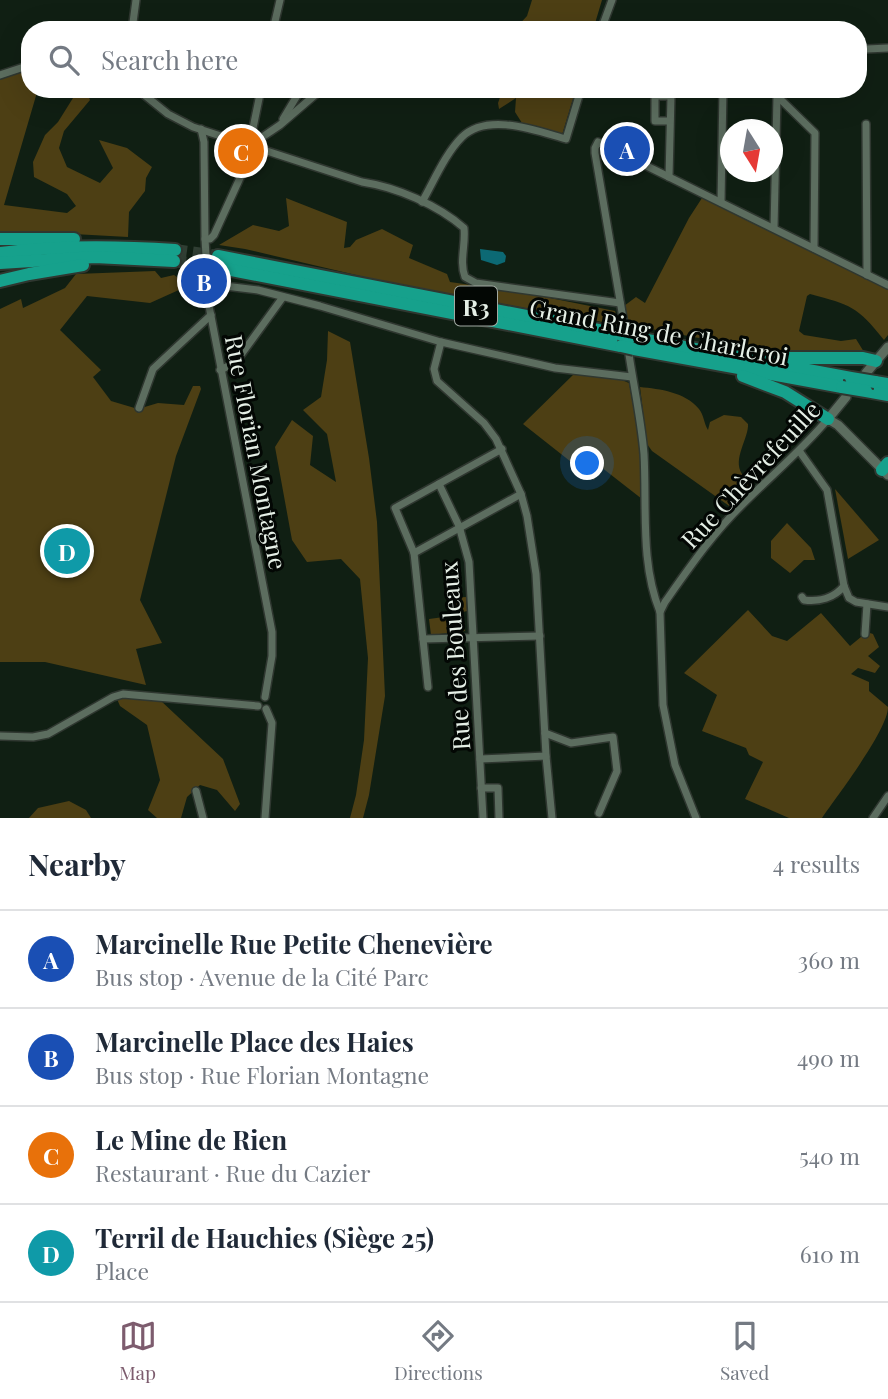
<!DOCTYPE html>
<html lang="en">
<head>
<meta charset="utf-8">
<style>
	body { margin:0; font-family:"Playfair Display",serif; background:#f6f6f7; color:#1f2937 }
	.compass { position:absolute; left:720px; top:119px; width:63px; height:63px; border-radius:50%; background:#fff; box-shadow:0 7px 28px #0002; rotate:169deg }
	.you { position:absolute; left:588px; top:464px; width:24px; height:24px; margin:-18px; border:5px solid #fff; border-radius:50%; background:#1a73e8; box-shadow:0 0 0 10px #1a73e833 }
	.badge { display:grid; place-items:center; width:46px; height:46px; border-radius:50%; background:#7d5c6e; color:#fff; font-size:23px; font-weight:700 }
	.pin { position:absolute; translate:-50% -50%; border:4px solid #fff; box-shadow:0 2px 7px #0006 }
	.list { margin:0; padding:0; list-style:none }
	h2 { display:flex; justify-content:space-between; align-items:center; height:91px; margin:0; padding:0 28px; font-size:30px }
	h2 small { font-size:23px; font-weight:400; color:#747a83 }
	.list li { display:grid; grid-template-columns:46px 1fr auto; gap:21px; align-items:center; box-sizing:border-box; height:98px; padding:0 28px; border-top:2px solid #e0e1e3 }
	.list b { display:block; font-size:26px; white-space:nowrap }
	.list p { margin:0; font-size:23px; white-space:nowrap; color:#747a83 }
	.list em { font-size:23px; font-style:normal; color:#747a83 }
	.icon { flex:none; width:38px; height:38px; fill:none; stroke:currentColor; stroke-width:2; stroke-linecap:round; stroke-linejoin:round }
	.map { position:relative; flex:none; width:888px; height:818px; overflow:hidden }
	.search { position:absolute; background:#fff; box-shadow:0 7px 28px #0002; left:21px; right:21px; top:21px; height:77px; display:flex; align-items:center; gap:18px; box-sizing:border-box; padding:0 24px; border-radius:28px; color:#747a83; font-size:26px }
	.sheet { height:483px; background:#fff }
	nav { display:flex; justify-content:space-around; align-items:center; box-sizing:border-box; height:98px; border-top:2px solid #e0e1e3; background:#fff; font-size:19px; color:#747a83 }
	nav a { display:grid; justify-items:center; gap:4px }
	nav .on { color:#7d5c6e }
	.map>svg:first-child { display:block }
	.green { fill:#4d3f14 }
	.water { fill:#0c6974 }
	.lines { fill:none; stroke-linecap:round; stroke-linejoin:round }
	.motorway-tunnel { stroke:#303e33; stroke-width:12; stroke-dasharray:12 6; stroke-linecap:butt }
	.minor-casing { stroke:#2f3730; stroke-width:10 }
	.tertiary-casing { stroke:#2f3730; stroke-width:12 }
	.motorway-casing { stroke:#2f3730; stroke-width:16 }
	.minor { stroke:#5c6d5f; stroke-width:7 }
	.tertiary { stroke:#5c6d5f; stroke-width:9 }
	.motorway { stroke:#16a18c; stroke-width:12 }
	.motorway-bridge-casing { stroke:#2f3730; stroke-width:16; stroke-linecap:butt }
	.motorway-bridge { stroke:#16a18c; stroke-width:12 }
	.labels { text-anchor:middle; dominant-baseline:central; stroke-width:6; stroke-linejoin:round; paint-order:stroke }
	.shield { fill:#030704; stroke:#a1a9a2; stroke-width:2 }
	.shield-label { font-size:23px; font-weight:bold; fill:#e5efe6 }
	.street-label { font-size:24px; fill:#e5efe6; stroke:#030704 }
</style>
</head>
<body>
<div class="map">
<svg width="888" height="818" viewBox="0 0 888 818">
	<rect width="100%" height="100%" fill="#101f13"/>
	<g class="green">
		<polygon points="532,0 602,0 593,30 514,30 527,16"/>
		<polygon points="30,69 30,89 38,89 4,205 67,213 76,206 67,194 34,177 33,162 45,135 58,122 73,98 80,93 88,95 90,100 64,131 59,148 67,167 100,183 113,168 99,140 127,148 152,167 146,178 145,191 129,212 128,237 37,232 0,233 0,78"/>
		<polygon points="503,89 576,89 562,135 522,123 515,112 516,98 499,109 498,103"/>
		<polygon points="286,198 347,222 344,248 350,247 356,240 382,229 413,245 409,258 447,274 450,282 520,292 615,311 619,325 403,286 245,249 219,245 253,225 279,231 289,226"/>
		<path d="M702 198 888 289V335L884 340C857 306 851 305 810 294L807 296 799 331 804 335 841 341 856 339 864 352 779 353 630 325 624 306 636 297 645 303 689 218Z"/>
		<polygon points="155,271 161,278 174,275 185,283 181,289 150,303 87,296 60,330 101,370 93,377 111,401 138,409 158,403 184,405 193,386 200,386 201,389 176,456 140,600 162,643 136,649 146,685 45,662 0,662 0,309 21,299 23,308 65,288 76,274"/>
		<polygon points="328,331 350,342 369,458 377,522 385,696 369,795 363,818 350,818 356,795 364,740 368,658 360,579 341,559 307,562 292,540 275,447 292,420 313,436 310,465 336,482 327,434 303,410 321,397 327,360"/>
		<polygon points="574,374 622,380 629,383 640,443 642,499 601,467 594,480 523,424"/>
		<path d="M640 387C660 389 685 392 699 409 704 415 704 424 708 430L710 422 724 415 741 417 748 424C749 438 732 459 742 474 745 479 751 480 754 486L753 490 736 507 732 508 652 451 647 444Z"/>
		<polygon points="835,489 879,540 848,559"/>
		<polygon points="787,523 811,548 815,560 804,560 790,573 771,558 771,541"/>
		<polygon points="466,597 467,611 463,612 465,631 431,635 429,619 451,616 449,598"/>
		<path d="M748 610 772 636 787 641 821 613 850 646 867 632 873 634 879 647 868 656 880 666 875 673 858 668 851 674 869 682V691L888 707C888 730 837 796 822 818H789L745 799 763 762 749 755 746 748 702 731 717 695 684 673Z"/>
		<polygon points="136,696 160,700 223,759 240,804 235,811 217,790 200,785 187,797 181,818 157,818 148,810 160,780 147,725 120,706 117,699"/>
		<polygon points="69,801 86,810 91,818 29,818 38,808"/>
	</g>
	<polygon class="water" points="480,249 503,252 506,256 505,262 497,265 481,260"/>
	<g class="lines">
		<g class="motorway-tunnel">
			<polyline points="175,250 218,256"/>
			<polyline points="174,261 216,267"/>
		</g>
		<defs>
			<g id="minor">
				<polyline points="132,30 136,0"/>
				<polyline points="273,30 280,0"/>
				<polyline points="601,30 612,0"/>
				<polyline points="867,49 888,48"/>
				<polyline points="0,75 30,65"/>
				<path d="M137 89 168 114 193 127 362 182C396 187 438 205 464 228 466 245 459 261 465 277L476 283 620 303"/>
				<polyline points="777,96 815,133 814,248"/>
				<polyline points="283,119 301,89"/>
				<polyline points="866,124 867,275"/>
				<polyline points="201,129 204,142 205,239 209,306 272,632 272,656 265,697"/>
				<polyline points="249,146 280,125 322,89"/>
				<polyline points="669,177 671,96 655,96 655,121 670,121"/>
				<path d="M422 202C434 181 445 154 462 137 488 112 537 131 566 139L581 89"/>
				<polyline points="721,202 723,89"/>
				<polyline points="774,228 777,96"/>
				<polyline points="205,239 210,239 214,235 245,167 261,89"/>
				<polyline points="208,284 258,290 320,306 441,342 555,368 632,377"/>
				<polyline points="626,336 595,153 595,148 598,142 888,285"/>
				<polyline points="441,342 434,369 437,381 484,423 496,439 521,494 527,516 536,574 546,756 552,818"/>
				<path d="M628 348C633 383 641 418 644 454 647 507 640 562 660 612L663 705 675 765 696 818"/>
				<polyline points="220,370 235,363 283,297"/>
				<polyline points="139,408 153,369 211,315"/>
				<polyline points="800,452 827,490 844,586 849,598 856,602 888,607"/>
				<polyline points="439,484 459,526 469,562 483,818"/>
				<polyline points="414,553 521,494"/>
				<path d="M802 597 804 600C819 602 834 598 844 586"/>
				<path d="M660 612 665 602C689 568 713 533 743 504 772 475 802 450 828 419"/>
				<polyline points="865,634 867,604"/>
				<polyline points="423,639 540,636"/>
				<polyline points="428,687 414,553 395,508 502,449"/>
				<polyline points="545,733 571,743 613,737 617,771 599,813"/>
				<polyline points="0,736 33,737 48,734 113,697 123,694 258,706"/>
				<polyline points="480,759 546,756"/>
				<polyline points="481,788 498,788 499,818"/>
				<polyline points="196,791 203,818"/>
				<polyline points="265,818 272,723 266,709"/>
				<polyline points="873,818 888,796"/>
			</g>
			<g id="tertiary">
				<polyline points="866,373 888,347"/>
				<polyline points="846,397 828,419 838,425 888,475"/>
			</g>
			<g id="motorway">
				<polyline points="0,239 74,239"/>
				<path d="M0 253C59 245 116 246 175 250"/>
				<polyline points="218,256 619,334"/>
				<polyline points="0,263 95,257 174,261"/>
				<polyline points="216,267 621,346"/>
				<polyline points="0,281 29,274 83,265"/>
				<polyline points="631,337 851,378"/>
				<polyline points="634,349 842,387"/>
				<polyline points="778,358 863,358 876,361"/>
				<polyline points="743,376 785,392 828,419"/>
				<polyline points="875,382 888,384"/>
				<polyline points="866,391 888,395"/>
				<polyline points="882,470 888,463"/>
			</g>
		</defs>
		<use href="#minor" class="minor-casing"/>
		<use href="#tertiary" class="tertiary-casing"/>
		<use href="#motorway" class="motorway-casing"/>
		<use href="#minor" class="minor"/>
		<use href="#tertiary" class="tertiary"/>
		<use href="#motorway" class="motorway"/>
		<defs>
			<g id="motorway-bridge">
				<polyline points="619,334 631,337"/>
				<polyline points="621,346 634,349"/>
				<polyline points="851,378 875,382"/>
				<polyline points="842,387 866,391"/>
			</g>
		</defs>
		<use href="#motorway-bridge" class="motorway-bridge-casing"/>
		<use href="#motorway-bridge" class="motorway-bridge"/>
	</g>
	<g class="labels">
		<rect class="shield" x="455" y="286.5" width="42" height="39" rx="5"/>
		<g class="shield-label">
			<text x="476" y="306">R3</text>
		</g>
		<g class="street-label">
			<text transform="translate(659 331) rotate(11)">Grand Ring de Charleroi</text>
			<text transform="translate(257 452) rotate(79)">Rue Florian Montagne</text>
			<text transform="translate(750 474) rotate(-47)">Rue Chèvrefeuille</text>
			<text transform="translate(454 656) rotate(-94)">Rue des Bouleaux</text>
		</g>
	</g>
</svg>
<svg class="compass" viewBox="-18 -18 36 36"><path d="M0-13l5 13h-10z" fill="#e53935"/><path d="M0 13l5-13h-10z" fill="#747a83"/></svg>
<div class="you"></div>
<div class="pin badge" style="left:627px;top:149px;background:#1a4fb4">A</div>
<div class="pin badge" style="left:204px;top:281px;background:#1a4fb4">B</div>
<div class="pin badge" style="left:241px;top:151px;background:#e8710a">C</div>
<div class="pin badge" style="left:67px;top:551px;background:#0f9aa8">D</div>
<div class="search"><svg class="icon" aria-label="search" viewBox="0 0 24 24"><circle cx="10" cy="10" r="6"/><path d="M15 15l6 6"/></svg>Search here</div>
</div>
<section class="sheet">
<h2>Nearby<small>4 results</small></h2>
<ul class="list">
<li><span class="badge" style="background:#1a4fb4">A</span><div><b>Marcinelle Rue Petite Chenevière</b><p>Bus stop · Avenue de la Cité Parc</p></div><em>360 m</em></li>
<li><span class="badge" style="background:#1a4fb4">B</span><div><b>Marcinelle Place des Haies</b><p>Bus stop · Rue Florian Montagne</p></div><em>490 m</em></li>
<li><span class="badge" style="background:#e8710a">C</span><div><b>Le Mine de Rien</b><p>Restaurant · Rue du Cazier</p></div><em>540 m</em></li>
<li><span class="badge" style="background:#0f9aa8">D</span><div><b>Terril de Hauchies (Siège 25)</b><p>Place</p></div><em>610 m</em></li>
</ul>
</section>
<nav>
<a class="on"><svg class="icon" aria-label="map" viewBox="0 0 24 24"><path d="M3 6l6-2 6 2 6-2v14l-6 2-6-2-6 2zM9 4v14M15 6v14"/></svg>Map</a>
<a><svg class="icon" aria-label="directions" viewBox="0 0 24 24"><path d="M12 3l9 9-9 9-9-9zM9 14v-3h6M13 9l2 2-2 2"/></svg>Directions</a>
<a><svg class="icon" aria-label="saved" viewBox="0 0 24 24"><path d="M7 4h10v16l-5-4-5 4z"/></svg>Saved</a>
</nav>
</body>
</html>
